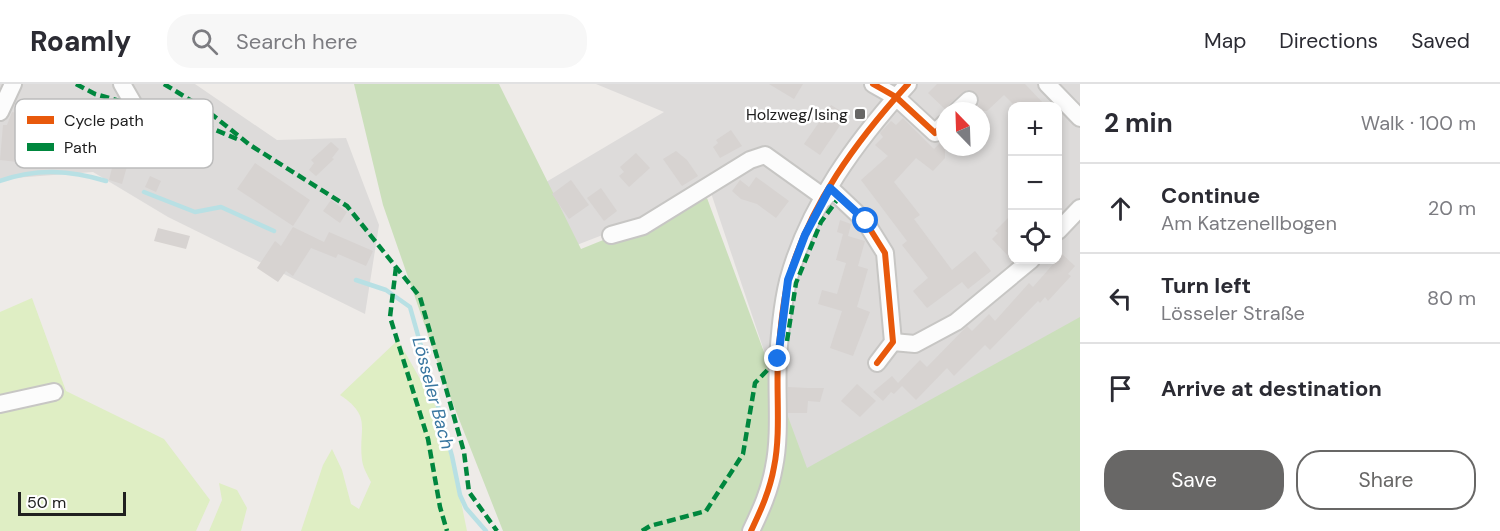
<!DOCTYPE html>
<html lang="en">
<head>
<meta charset="utf-8">
<style>
	body { margin:0; font-family:"DM Sans",sans-serif; background:#f7f7f7; color:#2b2b33 }
	.controls { position:absolute; right:18px; top:18px; display:grid; overflow:hidden; border-radius:12px; box-shadow:0 3px 9px #0003 }
	.controls button { width:54px; height:54px; display:grid; place-items:center; padding:0; border:0; border-bottom:2px solid #e1e1e2; background:#fff; color:#2b2b33; font:30px sans-serif }
	.compass { position:absolute; left:936px; top:18px; width:54px; height:54px; border-radius:50%; background:#fff; box-shadow:0 3px 9px #0003; rotate:337deg }
	.scale { position:absolute; left:18px; bottom:15px; width:108px; box-sizing:border-box; padding-left:6px; border:3px solid #202020; border-top:0; font-size:16px; line-height:21px; white-space:nowrap; color:#202020; -webkit-text-stroke:4px #fff; paint-order:stroke }
	.stop { position:absolute; width:18px; height:18px; margin:-14px; border:4px solid #1a73e8; border-radius:50%; background:#fff }
	.stop.end { background:#1a73e8; border-color:#fff; box-shadow:0 2px 6px #0008 }
	.list { margin:0; padding:0; list-style:none }
	h2 { display:flex; justify-content:space-between; align-items:center; height:78px; margin:0; padding:0 24px; font-size:26px }
	h2 small { font-size:20px; font-weight:400; color:#7c7c81 }
	.list li { display:grid; grid-template-columns:39px 1fr auto; gap:18px; align-items:center; box-sizing:border-box; height:90px; padding:0 24px; border-top:2px solid #e1e1e2 }
	.list b { display:block; font-size:22px; white-space:nowrap }
	.list p { margin:0; font-size:20px; white-space:nowrap; color:#7c7c81 }
	.list em { font-size:20px; font-style:normal; color:#7c7c81 }
	.actions { display:flex; gap:12px; padding:18px 24px }
	.actions a { flex:1; padding:14px 0; border:2px solid #686766; border-radius:24px; text-align:center; font-size:21px; color:#686766 }
	.actions .main { background:#686766; color:#fff }
	.icon { flex:none; width:33px; height:33px; fill:none; stroke:currentColor; stroke-width:2; stroke-linecap:round; stroke-linejoin:round }
	.map { position:relative; flex:none; width:1080px; height:447px; overflow:hidden }
	header { display:flex; align-items:center; gap:36px; box-sizing:border-box; height:84px; padding:0 30px; background:#fff; border-bottom:2px solid #e1e1e2 }
	header strong { font-size:28px }
	nav { display:flex; gap:33px; margin-inline-start:auto; font-size:21px }
	.search { width:420px; height:54px; background:#f7f7f7; display:flex; align-items:center; gap:15px; box-sizing:border-box; padding:0 21px; border-radius:24px; color:#7c7c81; font-size:22px }
	main { display:flex }
	aside { flex:1; background:#fff }
	.map>svg:first-child { display:block }
	.residential { fill:#dddbda; fill-rule:evenodd }
	.grass { fill:#dfeec4 }
	.forest { fill:#cbdfbb }
	.lines { fill:none; stroke-linecap:round; stroke-linejoin:round }
	.stream { stroke:#b8e0e4; stroke-width:4.5 }
	.building { fill:#d7d3d1 }
	.minor-casing { stroke:#c7c6c4; stroke-width:20 }
	.minor { stroke:#fcfcfc; stroke-width:16 }
	.quiet { stroke:#00873e; stroke-width:4.5; stroke-dasharray:9 4.5; stroke-linecap:butt }
	.cycleway-casing { stroke:#fff; stroke-width:10 }
	.cycleway { stroke:#e8590c; stroke-width:6 }
	.route { stroke:#1a73e8; stroke-width:8 }
	.poi-dot { fill:#686766; stroke:#fff; stroke-width:2 }
	.labels { text-anchor:middle; dominant-baseline:central; stroke-width:5; stroke-linejoin:round; paint-order:stroke }
	.poi-label { font-size:16px; fill:#202020; stroke:#fff; text-anchor:end }
	.water-label { font-size:18px; font-style:italic; fill:#3a77a1; stroke:#fff }
	.key { fill:#fff; stroke:#bcbcbc; stroke-width:1.5 }
	.key-label { font-size:16px; fill:#202020 }
</style>
</head>
<body>
<header>
<strong>Roamly</strong>
<div class="search"><svg class="icon" aria-label="search" viewBox="0 0 24 24"><circle cx="10" cy="10" r="6"/><path d="M15 15l6 6"/></svg>Search here</div>
<nav><a>Map</a><a>Directions</a><a>Saved</a></nav>
</header>
<main>
<div class="map">
<svg width="1080" height="447" viewBox="0 0 1080 447">
	<rect width="100%" height="100%" fill="#eeebe8"/>
	<g class="residential">
		<polygon points="0,0 195,0 277,56 346,54 379,141 365,230 168,133 93,88 0,95"/>
		<path d="M596 0H1080V234L805 389 711 109 569 164 536 104 664 28ZM1012 22H1058V176H1012ZM945 27H981V63H945Z"/>
	</g>
	<g class="grass">
		<polygon points="32,214 66,307 164,355 210,416 196,447 0,447 0,228"/>
		<path d="M398 256 445 339 467 447H301L323 381 332 365 342 386 351 420 359 425 371 398C368 392 363 384 362 376 358 344 373 333 340 311Z"/>
		<polygon points="219,399 237,406 247,424 241,447 209,447 222,416"/>
	</g>
	<polygon class="forest" points="354,0 499,0 581,165 707,114 807,384 1080,233 1080,447 503,447 444,297 383,121"/>
	<g class="lines">
		<g class="stream">
			<path d="M0 97C36 84 70 86 106 97"/>
			<polyline points="144,108 195,128 221,123 274,147"/>
			<polyline points="356,196 386,206 410,223 452,372 460,411 466,424 486,447"/>
		</g>
	</g>
	<g class="building">
		<polygon points="769,0 803,0 794,15"/>
		<polygon points="937,0 1025,0 1046,22 1015,22 1004,11 987,27 973,27 979,20 979,13 976,9 967,6 950,19 947,27 928,9"/>
		<polygon points="831,21 847,31 820,71 804,60"/>
		<polygon points="12,28 32,31 26,79 0,76 3,41 7,41"/>
		<polygon points="903,34 934,65 945,54 945,74 933,87 916,74 894,98 920,131 914,135 952,186 975,167 991,187 968,205 962,198 927,224 913,207 928,194 902,161 907,157 861,96 888,72 875,61 883,53 880,49 891,37 896,41"/>
		<polygon points="731,46 742,62 720,74 713,63 718,59 716,56"/>
		<polygon points="331,58 339,65 332,74 334,75 316,92 309,86 314,79 311,76"/>
		<polygon points="117,64 131,68 122,100 109,96"/>
		<polygon points="676,67 687,76 698,92 682,102 663,75"/>
		<polygon points="636,69 650,84 629,103 619,92 624,88 620,83"/>
		<polygon points="255,79 310,116 293,142 237,105"/>
		<polygon points="150,92 161,97 156,108 145,103"/>
		<polygon points="756,93 789,117 776,134 757,120 741,115 732,107 740,96 749,103"/>
		<polygon points="571,96 589,121 569,135 552,110"/>
		<polygon points="601,104 617,127 604,137 587,114"/>
		<polygon points="331,116 347,128 340,139 323,127"/>
		<polygon points="1012,130 1012,176 992,155 998,149 995,147"/>
		<polygon points="840,136 851,140 848,152 865,157 858,182 868,185 857,223 870,228 853,272 830,264 842,227 818,220 822,206 837,210 846,179 836,176 843,150 837,148"/>
		<polygon points="293,143 324,158 329,148 373,167 366,182 338,170 336,174 311,164 293,192 286,187 278,198 257,184 275,157 281,162"/>
		<polygon points="158,144 190,152 186,165 154,157"/>
		<polygon points="1062,170 1075,182 1068,190 1071,192 1048,217 1045,213 1040,219 1038,217 990,266 985,261 954,292 947,284 916,316 902,302 894,310 891,308 883,317 873,308 892,292 898,299 920,276 927,283 967,242 972,247 989,230 995,237 1029,199 1033,203"/>
		<polygon points="857,300 876,317 860,333 841,317"/>
		<polygon points="788,303 808,304 824,304 820,318 808,317 807,329 788,329"/>
	</g>
	<g class="lines">
		<defs>
			<g id="minor">
				<polyline points="122,0 133,19 126,45"/>
				<polyline points="873,0 896,13 935,49 945,39"/>
				<polyline points="1047,0 1080,34"/>
				<polyline points="957,27 969,16"/>
				<polyline points="0,28 13,0"/>
				<polyline points="830,104 865,137 885,169 893,258 877,279"/>
				<polyline points="1058,147 1080,124"/>
				<polyline points="611,151 643,142 750,76 765,71 825,114"/>
				<polyline points="893,258 915,260 956,238 1031,176"/>
				<polyline points="0,320 54,308"/>
				<path d="M751 447C761 426 770 406 774 383 781 350 776 308 778 274 780 248 782 222 788 197 808 122 857 56 908 0"/>
			</g>
		</defs>
		<use href="#minor" class="minor-casing"/>
		<use href="#minor" class="minor"/>
		<g class="quiet">
			<polyline points="76,0 95,10 204,41 237,55"/>
			<polyline points="164,0 205,25 250,61 347,122 420,213 464,368 469,408 497,447"/>
			<polyline points="396,183 390,233 428,355 440,423 447,447"/>
			<polyline points="787,257 796,199 821,138 840,112"/>
			<polyline points="642,447 650,442 706,427 743,370 755,299 778,275"/>
		</g>
		<defs>
			<g id="cycleway">
				<polyline points="873,0 896,13 935,49 945,39"/>
				<polyline points="832,106 865,137 885,169 893,258 877,279"/>
				<path d="M751 447C761 426 770 406 774 383 781 350 776 308 778 274 780 248 782 222 788 197 808 122 857 56 908 0"/>
			</g>
		</defs>
		<use href="#cycleway" class="cycleway-casing"/>
		<use href="#cycleway" class="cycleway"/>
	</g>
	<g class="lines">
		<polyline class="route" points="778,275 788,196 805,151 830,104 866,137"/>
	</g>
	<rect class="poi-dot" x="854" y="24" width="12" height="12" rx="3"/>
	<g class="labels">
		<g class="poi-label">
			<text x="848" y="30">Holzweg/Ising</text>
		</g>
		<g class="water-label">
			<text transform="translate(433 309) rotate(75)">Lösseler Bach</text>
		</g>
	</g>
	<rect x="15" y="15" width="198" height="69" rx="9" class="key"/>
	<rect x="27" y="32" width="27" height="8" fill="#e8590c"/>
	<rect x="27" y="59" width="27" height="8" fill="#00873e"/>
	<g class="key-label">
		<text x="64" y="42">Cycle path</text>
		<text x="64" y="69">Path</text>
	</g>
</svg>
<div class="controls">
<button>+</button>
<button>−</button>
<button><svg class="icon" aria-label="locate" viewBox="0 0 24 24"><circle cx="12" cy="12" r="6"/><path d="M12 2v4M12 18v4M2 12h4M18 12h4"/></svg></button>
</div>
<svg class="compass" viewBox="-18 -18 36 36"><path d="M0-13l5 13h-10z" fill="#e53935"/><path d="M0 13l5-13h-10z" fill="#7c7c81"/></svg>
<div class="scale">50 m</div>
<div class="stop" style="left:866px;top:137px"></div>
<div class="stop end" style="left:778px;top:275px"></div>
</div>
<aside>
<h2>2 min<small>Walk · 100 m</small></h2>
<ul class="list">
<li><svg class="icon" aria-label="ahead" viewBox="0 0 24 24"><path d="M12 20V5M6 11l6-6 6 6"/></svg><div><b>Continue</b><p>Am Katzenellbogen</p></div><em>20 m</em></li>
<li><svg class="icon" aria-label="left" viewBox="0 0 24 24"><path d="M17 20v-9H6M10 6l-5 5 5 5"/></svg><div><b>Turn left</b><p>Lösseler Straße</p></div><em>80 m</em></li>
<li><svg class="icon" aria-label="arrive" viewBox="0 0 24 24"><path d="M6 21V4h12l-3 4 3 4H6"/></svg><div><b>Arrive at destination</b></div></li>
</ul>
<div class="actions"><a class="main">Save</a><a>Share</a></div>
</aside>
</main>
</body>
</html>
